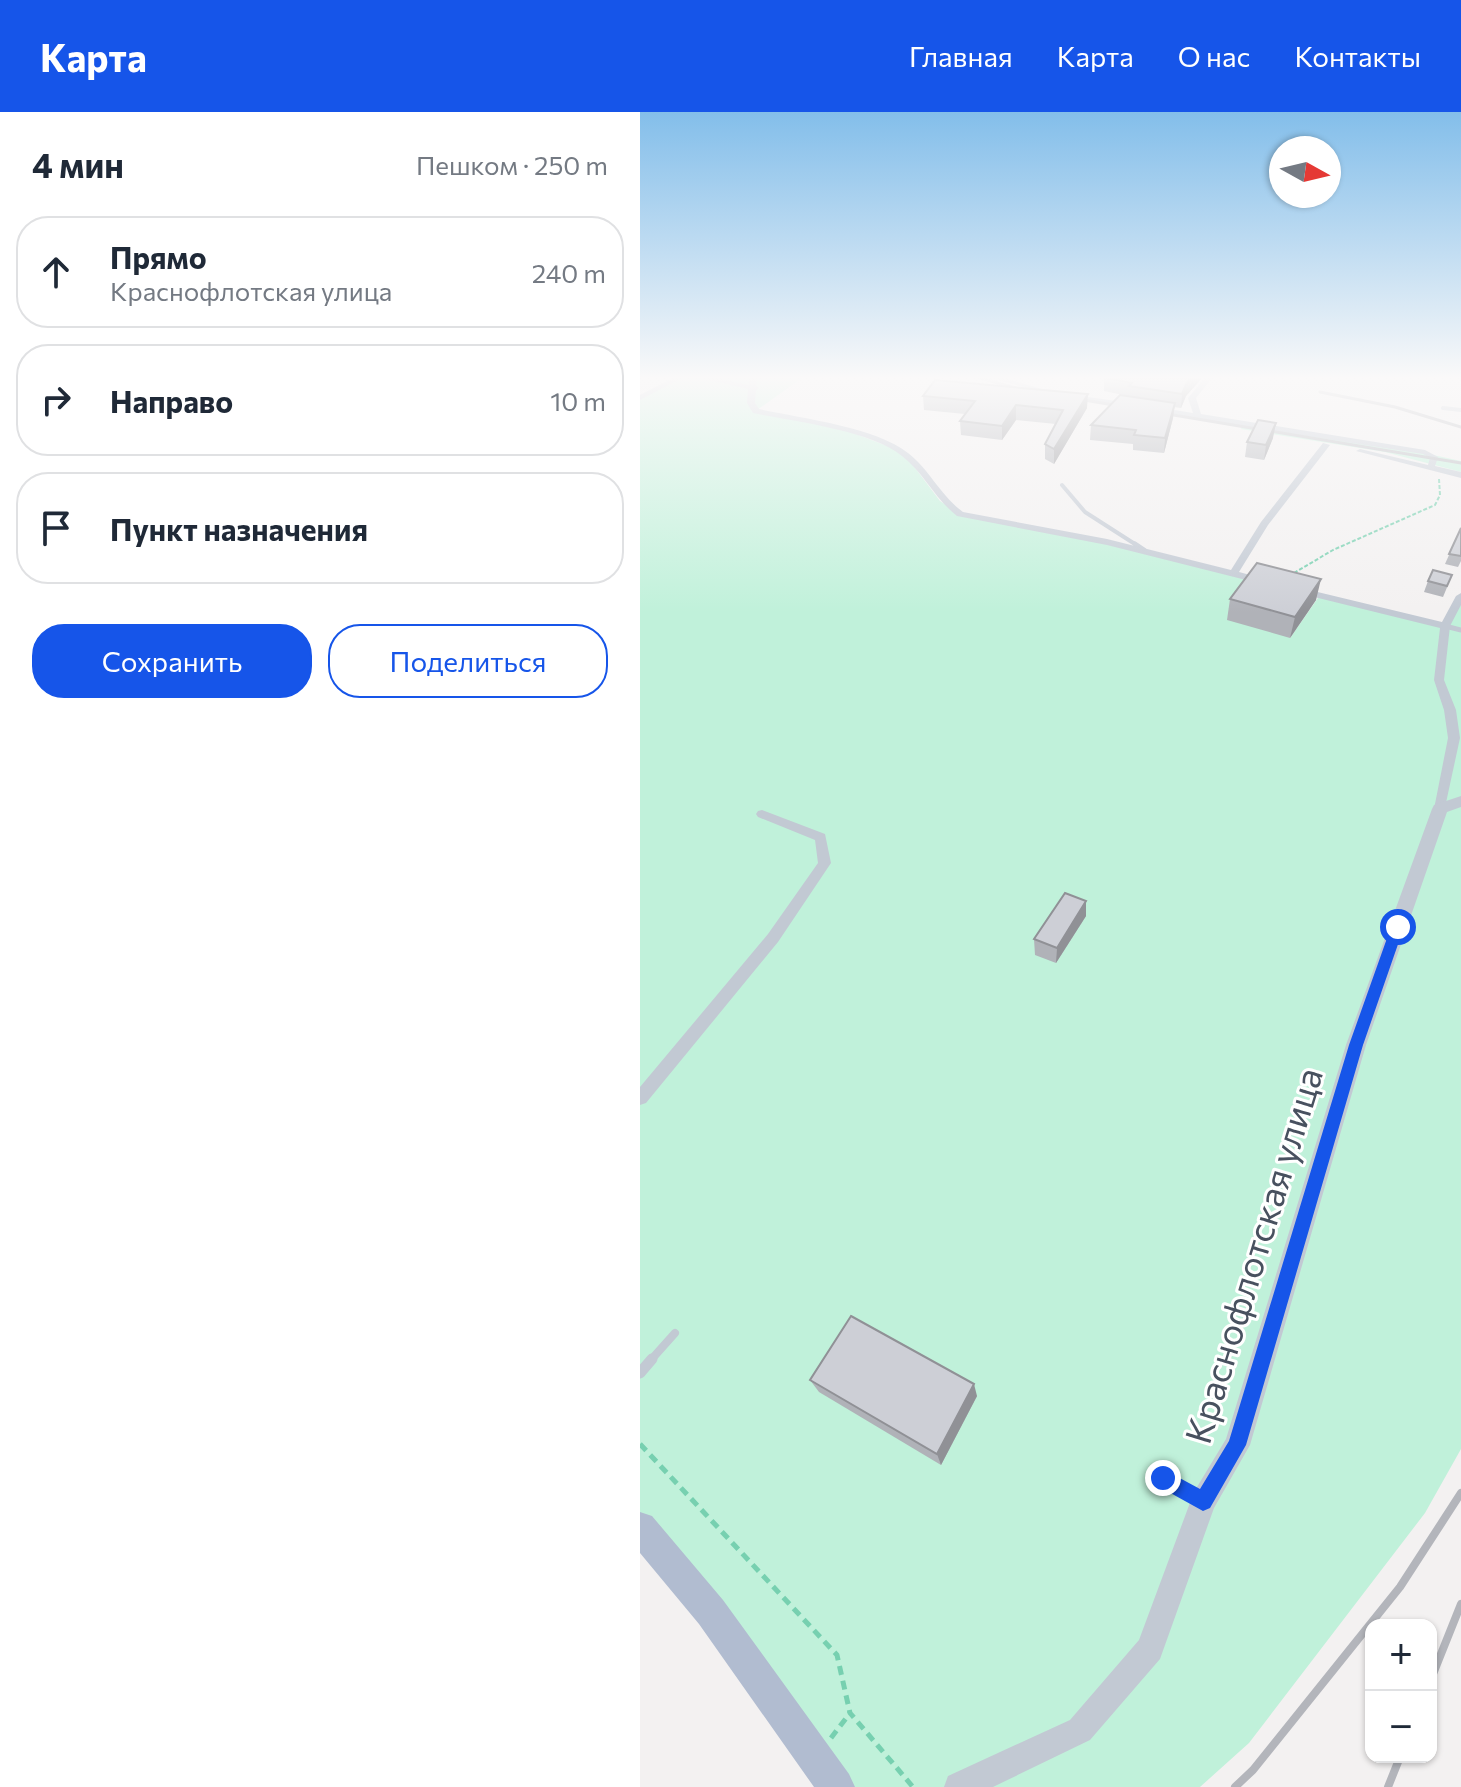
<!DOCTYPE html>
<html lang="ru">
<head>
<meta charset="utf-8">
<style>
	body { margin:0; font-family:Commissioner,sans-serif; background:#f6f6f7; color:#1f2937 }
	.controls { position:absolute; right:24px; bottom:24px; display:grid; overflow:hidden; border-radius:16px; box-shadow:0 2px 6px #0004 }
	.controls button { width:72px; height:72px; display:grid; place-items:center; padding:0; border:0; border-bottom:2px solid #e0e1e3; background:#fff; color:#1f2937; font:40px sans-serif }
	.compass { position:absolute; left:629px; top:24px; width:72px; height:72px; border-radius:50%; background:#fff; box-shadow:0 2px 6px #0004; rotate:98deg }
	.stop { position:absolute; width:24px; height:24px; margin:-18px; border:6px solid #1655e9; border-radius:50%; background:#fff }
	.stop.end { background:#1655e9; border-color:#fff; box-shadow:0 2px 8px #0008 }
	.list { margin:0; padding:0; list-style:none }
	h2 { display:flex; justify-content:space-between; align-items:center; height:104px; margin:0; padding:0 32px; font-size:34px }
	h2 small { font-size:26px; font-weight:400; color:#747a83 }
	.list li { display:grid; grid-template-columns:52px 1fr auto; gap:24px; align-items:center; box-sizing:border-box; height:112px; margin:0 16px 16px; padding:0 16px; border:2px solid #e0e1e3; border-radius:32px }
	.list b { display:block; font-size:30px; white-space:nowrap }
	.list p { margin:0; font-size:26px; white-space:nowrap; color:#747a83 }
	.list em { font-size:26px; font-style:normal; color:#747a83 }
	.actions { display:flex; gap:16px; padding:24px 32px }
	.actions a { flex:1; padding:18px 0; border:2px solid #1655e9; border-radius:32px; text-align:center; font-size:28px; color:#1655e9 }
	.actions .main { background:#1655e9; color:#fff }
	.icon { flex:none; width:44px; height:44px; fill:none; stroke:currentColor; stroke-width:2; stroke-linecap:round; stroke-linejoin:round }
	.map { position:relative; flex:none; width:821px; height:1675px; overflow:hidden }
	header { display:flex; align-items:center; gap:48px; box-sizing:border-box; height:112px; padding:0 40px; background:#1655e9; color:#fff }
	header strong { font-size:38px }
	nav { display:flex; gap:44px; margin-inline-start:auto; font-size:28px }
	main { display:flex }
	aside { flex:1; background:#fff }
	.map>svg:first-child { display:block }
	.green { fill:#c0f1da }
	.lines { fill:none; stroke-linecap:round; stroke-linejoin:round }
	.path-far1 { stroke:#77d0b0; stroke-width:2; stroke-dasharray:4 2; stroke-linecap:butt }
	.path { stroke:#77d0b0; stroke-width:5; stroke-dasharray:9 6; stroke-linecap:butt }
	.service-far3 { stroke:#c2c9d3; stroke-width:4 }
	.service-far2 { stroke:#c2c9d3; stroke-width:5 }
	.service-far1 { stroke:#c2c9d3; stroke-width:8 }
	.service { stroke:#c2c9d3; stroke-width:11 }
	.minor { fill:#c2c9d3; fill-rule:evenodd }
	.tertiary { fill:#c2c9d3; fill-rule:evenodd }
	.primary { fill:#b1bcd0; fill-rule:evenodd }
	.rail-far1 { stroke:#b3b5bb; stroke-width:3 }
	.rail { stroke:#b3b5bb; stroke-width:8 }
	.wall { fill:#b0b2b8 }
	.shaded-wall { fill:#909196 }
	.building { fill:#cdcfd6; stroke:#909196; stroke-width:2 }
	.route { fill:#1655e9 }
	.labels { text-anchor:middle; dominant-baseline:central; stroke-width:6; stroke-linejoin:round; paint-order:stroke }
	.near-street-label { font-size:36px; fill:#48515f; stroke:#fff }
</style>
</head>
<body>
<header>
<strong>Карта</strong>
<nav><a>Главная</a><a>Карта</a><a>О нас</a><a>Контакты</a></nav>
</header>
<main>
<aside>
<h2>4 мин<small>Пешком · 250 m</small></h2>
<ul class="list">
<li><svg class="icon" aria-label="ahead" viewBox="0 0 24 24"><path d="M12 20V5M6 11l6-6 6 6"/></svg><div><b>Прямо</b><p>Краснофлотская улица</p></div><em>240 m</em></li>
<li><svg class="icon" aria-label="right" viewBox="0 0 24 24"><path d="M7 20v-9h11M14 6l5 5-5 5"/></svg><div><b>Направо</b></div><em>10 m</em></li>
<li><svg class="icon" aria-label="arrive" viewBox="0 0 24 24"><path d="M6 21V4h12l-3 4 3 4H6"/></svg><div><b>Пункт назначения</b></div></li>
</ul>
<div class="actions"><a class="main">Сохранить</a><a>Поделиться</a></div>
</aside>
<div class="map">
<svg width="821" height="1675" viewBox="0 0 821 1675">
	<rect width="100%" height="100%" fill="#f3f1f1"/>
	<g class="green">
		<polygon points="39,266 162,266 117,298 200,316 263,340 300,389 320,402 403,416 617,468 650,526 680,483 804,514 821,484 821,1337 785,1401 609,1631 560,1675 196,1675 0,1416 0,286"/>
		<polygon points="603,312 770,338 821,349 821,360 745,340 601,317"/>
	</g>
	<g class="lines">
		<polyline class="path-far1" points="654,461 693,438 795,393 800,383 799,367"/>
		<g class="path">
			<polyline points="0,1332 197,1543 210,1601 273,1675"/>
			<polyline points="191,1626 210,1601"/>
		</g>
		<g class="service-far3">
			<polyline points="803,296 821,298"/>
			<polyline points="422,373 445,400 498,434"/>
		</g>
		<g class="service-far2">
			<polyline points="495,432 504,438"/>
			<polyline points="805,514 821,518"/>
		</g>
		<polyline class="service-far1" points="10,1249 35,1221"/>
		<g class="service">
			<polyline points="0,1261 12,1247"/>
			<polyline points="523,1366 561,1388"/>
		</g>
		<g class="minor">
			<polygon points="33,266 42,266 0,288 0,283"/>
			<path d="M61 266H77L109 273V266H117L116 274 119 276 116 278 115 291 119 297C160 306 236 315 268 341 289 357 300 383 323 400L467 427 591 458 621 410 683 331 690 333 628 413 599 460 625 467 627 469 622 472 467 433 317 404C295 387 284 361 262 344 230 318 155 310 113 301L107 291 108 277Z"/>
			<polygon points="351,266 364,266 412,280 408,282"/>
			<polygon points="565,266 572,266 556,286 561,302 785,338 798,345 795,354 821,360 821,366 716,339 720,337 788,353 790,346 783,342 558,307 512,297 516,295 553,301 548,286"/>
			<polygon points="426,282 491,291 495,293 491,295 429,286 426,286"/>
			<polygon points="661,476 802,510 816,484 821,481 821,493 810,514 804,568 816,598 820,626 804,700 800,701 794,697 808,626 804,598 794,568 800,516 658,481 656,479"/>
			<polygon points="122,698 185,722 191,751 138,830 6,991 0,993 0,975 128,822 178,751 175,728 118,705 116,702 118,699"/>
		</g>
		<polygon class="tertiary" points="821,684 821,695 807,700 726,933 610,1333 574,1396 520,1547 450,1628 353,1675 304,1675 308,1664 430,1608 499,1528 554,1380 586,1327 706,933 792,697 794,693"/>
		<polygon class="primary" points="0,1400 12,1404 83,1488 209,1662 215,1675 174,1675 59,1512 0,1441"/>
		<g class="rail-far1">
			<polyline points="340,266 390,280"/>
			<polyline points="680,280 755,295 821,315"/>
			<polyline points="426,285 821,351"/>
		</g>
		<g class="rail">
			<polyline points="791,1567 821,1492"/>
			<polyline points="595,1675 613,1658 760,1475 821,1381"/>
			<polyline points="748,1675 760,1645"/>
		</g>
	</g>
	<g class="wall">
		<polygon points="464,266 562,266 546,284 541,296 534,295 533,306 524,341 493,338 493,332 450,328 451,313 488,284 464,279"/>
		<polygon points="283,284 447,296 414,352 405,347 405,332 416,312 376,308 362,328 321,323 320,309 325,302 284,298"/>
		<polygon points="633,326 624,348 605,345 607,330"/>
		<polygon points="821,416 821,449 818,455 805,452"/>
		<polygon points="788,469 808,473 803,485 784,480"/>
		<polygon points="590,487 676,488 650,526 587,508"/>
		<polygon points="446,789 446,804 416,851 395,843 394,827"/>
		<polygon points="170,1268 337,1284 301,1353 179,1280"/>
	</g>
	<g class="shaded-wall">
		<polygon points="551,266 562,266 546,284 541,296 542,282 547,270"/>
		<polygon points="448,282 447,296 414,352 414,337"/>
		<polygon points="535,291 533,306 524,341 525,326"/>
		<polygon points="376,293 376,308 362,328 362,314"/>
		<polygon points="636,311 633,326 624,348 626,333"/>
		<polygon points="681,467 676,488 650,526 655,505"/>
		<polygon points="446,789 446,804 416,851 417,836"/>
		<polygon points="334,1272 337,1284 301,1353 297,1342"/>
	</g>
	<g class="building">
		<polygon points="466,266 551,266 547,270 542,282 489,274 492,271"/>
		<polygon points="295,268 448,282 414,337 405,332 423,298 376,293 362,314 320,309 335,289 283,284"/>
		<polygon points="480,283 535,291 525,326 494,323 496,318 451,313"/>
		<polygon points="618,308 636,311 626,333 607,330"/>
		<polygon points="821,416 821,444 809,442"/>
		<polygon points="617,451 681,467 655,505 590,487"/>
		<polygon points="793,458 812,463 807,474 788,469"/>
		<polygon points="425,781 446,789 417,836 394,827"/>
		<polygon points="211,1204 334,1272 297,1342 170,1268"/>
	</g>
	<linearGradient id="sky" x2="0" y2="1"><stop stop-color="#83beea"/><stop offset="0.53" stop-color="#faf9f9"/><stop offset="1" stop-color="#faf9f9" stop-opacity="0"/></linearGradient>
	<rect width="821" height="501" fill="url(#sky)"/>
	<polygon class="route" points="758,811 764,815 723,933 606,1333 570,1396 563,1399 516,1373 514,1366 523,1357 560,1377 589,1329 709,933 751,815"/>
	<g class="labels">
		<g class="near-street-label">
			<text transform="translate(612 1143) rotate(-73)">Краснофлотская улица</text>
		</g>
	</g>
</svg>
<div class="controls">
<button>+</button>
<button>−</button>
</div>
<svg class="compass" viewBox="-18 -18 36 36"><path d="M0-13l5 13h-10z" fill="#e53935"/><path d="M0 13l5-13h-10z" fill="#747a83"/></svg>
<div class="stop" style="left:758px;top:815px"></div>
<div class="stop end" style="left:523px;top:1366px"></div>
</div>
</main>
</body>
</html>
